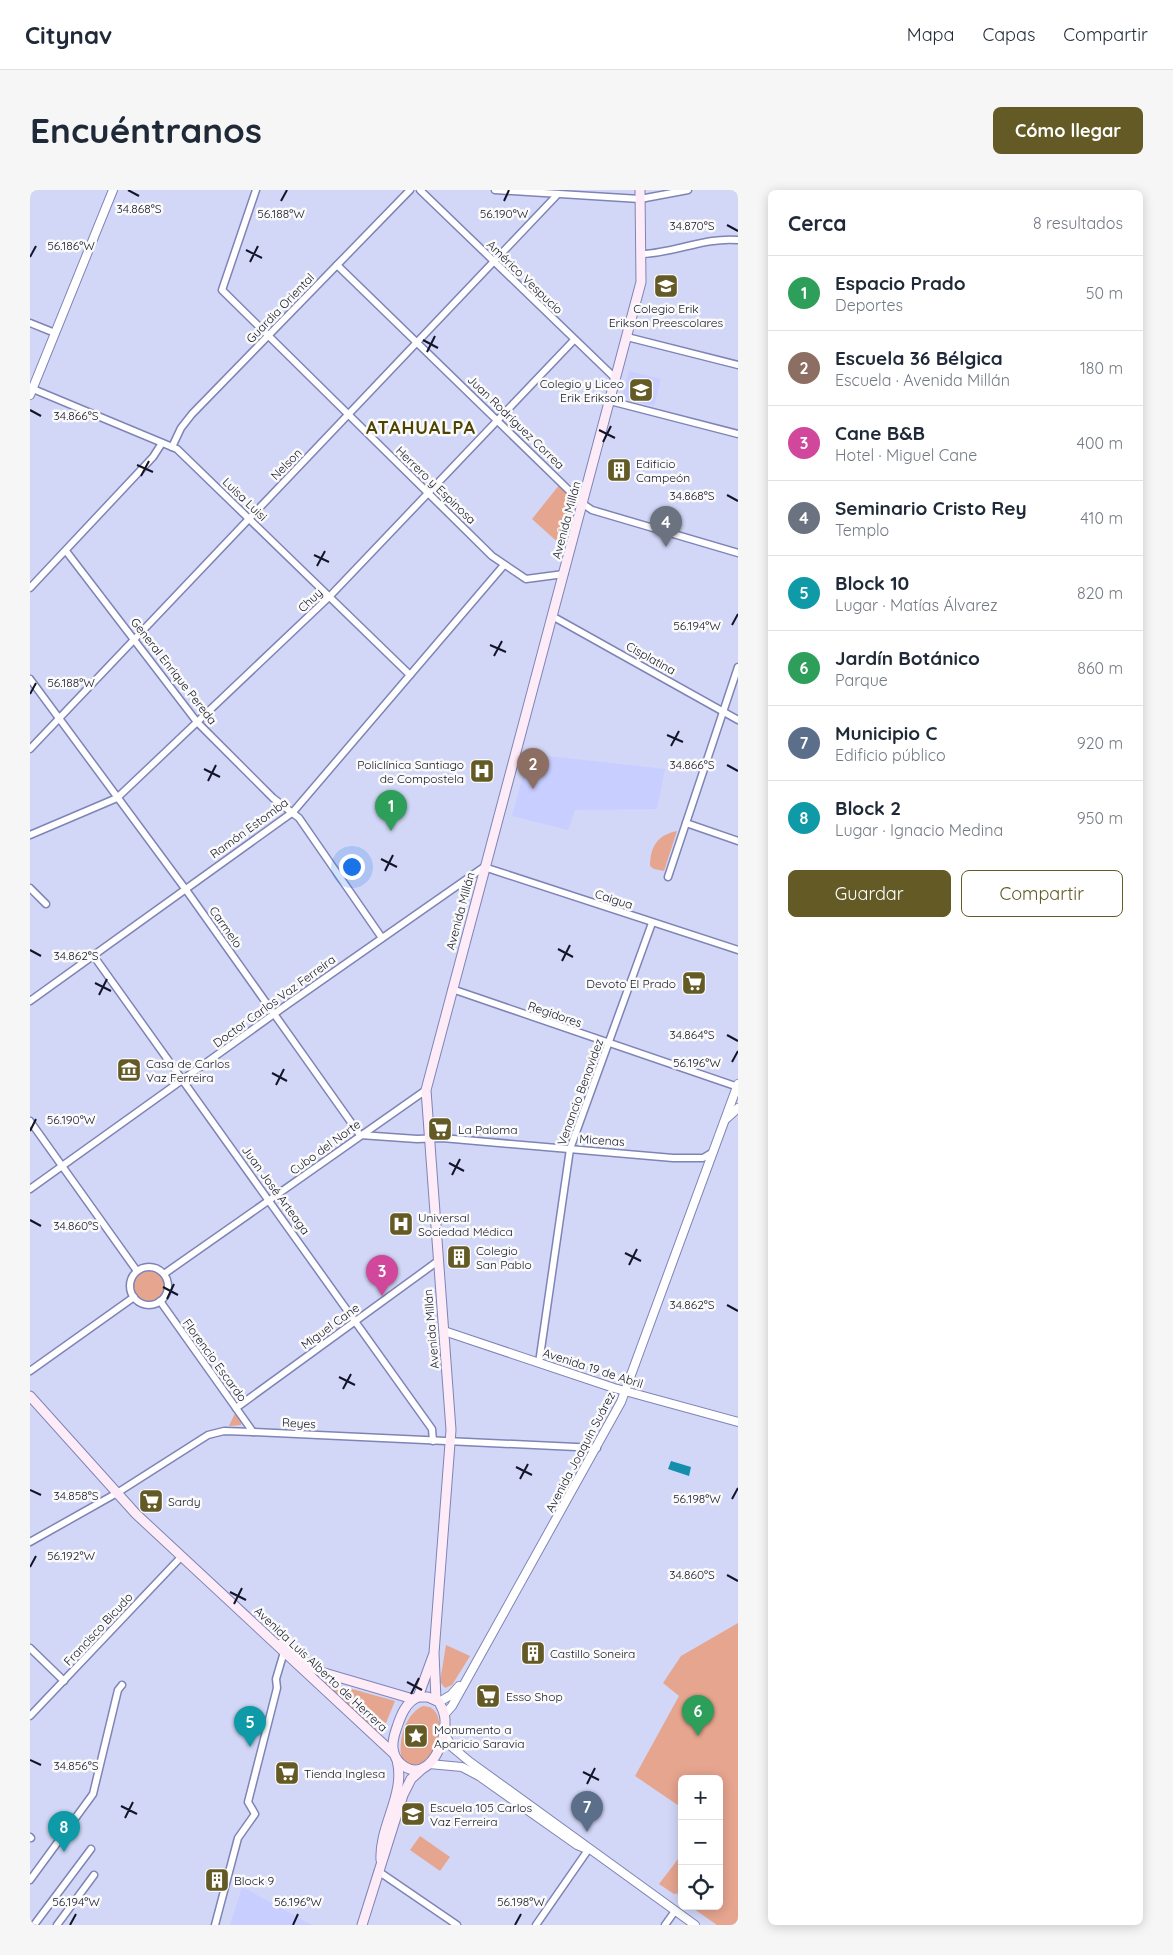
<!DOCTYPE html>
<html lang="es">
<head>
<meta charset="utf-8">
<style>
	body { margin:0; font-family:Quicksand,sans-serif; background:#f6f6f7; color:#1f2937 }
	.controls { position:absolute; right:15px; bottom:15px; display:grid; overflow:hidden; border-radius:8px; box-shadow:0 2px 12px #0003 }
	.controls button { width:45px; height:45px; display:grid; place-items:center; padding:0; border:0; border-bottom:1px solid #e0e1e3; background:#fff; color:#1f2937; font:25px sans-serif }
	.you { position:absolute; left:321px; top:676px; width:18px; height:18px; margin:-12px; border:4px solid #fff; border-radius:50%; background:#1a73e8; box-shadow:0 0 0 8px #1a73e833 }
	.badge { display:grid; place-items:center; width:32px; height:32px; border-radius:50%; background:#635a26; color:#fff; font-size:16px; font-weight:700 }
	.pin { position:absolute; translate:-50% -41px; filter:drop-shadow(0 1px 2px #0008) }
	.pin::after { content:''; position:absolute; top:26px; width:18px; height:15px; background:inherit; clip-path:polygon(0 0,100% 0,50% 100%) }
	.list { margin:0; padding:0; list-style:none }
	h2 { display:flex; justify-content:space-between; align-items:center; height:65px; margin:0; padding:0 20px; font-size:21px }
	h2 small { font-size:16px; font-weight:400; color:#747a83 }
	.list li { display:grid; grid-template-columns:32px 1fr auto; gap:15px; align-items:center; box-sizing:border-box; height:75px; padding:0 20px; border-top:1px solid #e0e1e3 }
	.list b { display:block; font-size:19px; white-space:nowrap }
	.list p { margin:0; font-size:16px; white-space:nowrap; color:#747a83 }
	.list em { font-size:16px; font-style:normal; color:#747a83 }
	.actions { display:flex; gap:10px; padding:15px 20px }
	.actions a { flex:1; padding:11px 0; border:1px solid #635a26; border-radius:8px; text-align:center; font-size:18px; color:#635a26 }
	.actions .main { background:#635a26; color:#fff }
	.icon { flex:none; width:28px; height:28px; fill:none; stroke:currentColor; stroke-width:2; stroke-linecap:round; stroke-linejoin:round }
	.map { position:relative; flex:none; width:708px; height:1735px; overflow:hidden; border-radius:8px }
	header { display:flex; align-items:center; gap:30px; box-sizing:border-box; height:70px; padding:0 25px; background:#fff; border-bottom:1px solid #e0e1e3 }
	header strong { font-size:24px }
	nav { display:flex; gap:28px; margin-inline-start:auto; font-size:18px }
	.intro { display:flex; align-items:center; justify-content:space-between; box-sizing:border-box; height:120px; padding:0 30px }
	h1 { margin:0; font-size:35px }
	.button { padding:12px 22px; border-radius:8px; background:#635a26; color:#fff; font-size:18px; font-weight:700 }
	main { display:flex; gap:30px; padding:0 30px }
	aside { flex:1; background:#fff; border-radius:8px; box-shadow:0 2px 12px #0003 }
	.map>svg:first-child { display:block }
	.built { fill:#c8ceff }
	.green { fill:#e6a58f }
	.water { fill:#148fab }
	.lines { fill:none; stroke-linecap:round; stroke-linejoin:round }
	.minor-casing { stroke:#7f84b6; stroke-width:9 }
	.tertiary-casing { stroke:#7f84b6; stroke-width:10 }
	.secondary-casing { stroke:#7f84b6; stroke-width:11 }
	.minor { stroke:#fff; stroke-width:6 }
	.tertiary { stroke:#fff; stroke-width:8 }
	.secondary { stroke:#feebf8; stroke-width:9 }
	.ticks { fill:none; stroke:#131427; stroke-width:2 }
	.labels { text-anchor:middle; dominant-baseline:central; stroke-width:5; stroke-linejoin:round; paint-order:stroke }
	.street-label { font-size:12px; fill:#131427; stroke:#fafafa }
	.poi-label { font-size:12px; fill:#131427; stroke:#fafafa; text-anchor:start }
	.district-label { font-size:18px; font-weight:bold; letter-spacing:1px; fill:#4e4300; stroke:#fafafa }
	.ticks-label { font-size:12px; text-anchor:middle; fill:#131427; stroke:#fafafa; stroke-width:5; stroke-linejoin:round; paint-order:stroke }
</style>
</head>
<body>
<header>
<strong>Citynav</strong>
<nav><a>Mapa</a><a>Capas</a><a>Compartir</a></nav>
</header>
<div class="intro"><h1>Encuéntranos</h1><a class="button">Cómo llegar</a></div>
<main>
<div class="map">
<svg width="708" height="1735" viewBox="0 0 708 1735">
	<rect width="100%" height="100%" fill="#d2d7f7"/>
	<g class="built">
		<polygon points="626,87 649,92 646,105 623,99"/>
		<polygon points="599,181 631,189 624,216 592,208"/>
		<polygon points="499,564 635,579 627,619 545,620 538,640 482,626"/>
		<polygon points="212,1697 282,1735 200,1735"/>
	</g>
	<g class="green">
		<polygon points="530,294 543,307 544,313 532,356 502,329"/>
		<path d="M647 641 634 681 624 679 620 676C620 656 628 645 647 641Z"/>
		<circle cx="119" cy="1096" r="16"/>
		<polygon points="205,1223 211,1231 211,1235 199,1236"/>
		<polygon points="708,1433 708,1735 687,1735 664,1719 663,1716 689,1716 689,1589 652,1589 652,1618 605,1586 649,1506 633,1493 651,1466"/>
		<polygon points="416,1455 440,1466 422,1495 415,1498 410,1492"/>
		<polygon points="290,1490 365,1511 351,1545 345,1543 313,1510 289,1492"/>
		<path d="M393 1516C427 1516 402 1595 372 1570 367 1552 375 1524 393 1516Z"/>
		<polygon points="390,1646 420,1667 410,1681 380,1660"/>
		<polygon points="652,1664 652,1703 644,1704 629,1694"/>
	</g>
	<polygon class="water" points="641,1271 661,1277 659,1286 638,1279"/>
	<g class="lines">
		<defs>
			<g id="minor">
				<polyline points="226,0 192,100 462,366 496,389 534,384"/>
				<polyline points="390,0 586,189"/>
				<polyline points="465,0 610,9 658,0"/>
				<path d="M612 64C645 63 674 47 708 50"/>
				<polyline points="307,75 553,314 562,320 708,363"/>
				<polyline points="0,133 25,143"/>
				<polyline points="597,147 708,175"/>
				<polyline points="3,199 147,259 380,485"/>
				<polyline points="580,211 708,244"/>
				<polyline points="142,257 151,238 162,224 380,0"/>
				<polyline points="36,361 167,532 243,608 269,628 352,748"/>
				<polyline points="0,398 123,267 132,253"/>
				<polyline points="522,426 708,530"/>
				<polyline points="0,489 159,704 330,945"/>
				<polyline points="0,559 528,4"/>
				<polyline points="656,633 708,651"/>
				<polyline points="0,645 87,608 300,406 544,150"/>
				<polyline points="638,687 708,477"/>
				<polyline points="0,698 16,714"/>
				<polyline points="63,765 402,1239 403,1251"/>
				<polyline points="422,799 708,897"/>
				<polyline points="0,811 263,622 474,375"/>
				<polyline points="0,931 107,1081"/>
				<polyline points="330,945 387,949 412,948 643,968 673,968 683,962"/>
				<polyline points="0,999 258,814 454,677 708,760"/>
				<circle cx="119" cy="1096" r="19"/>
				<polyline points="134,1084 396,900"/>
				<polyline points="130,1111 223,1242"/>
				<polyline points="509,1173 540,959 622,733"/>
				<polyline points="0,1181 104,1107"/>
				<polyline points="206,1218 408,1071"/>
				<polyline points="0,1352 87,1303 178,1245 194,1241 223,1242 567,1258"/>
				<polyline points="0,1458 34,1491"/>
				<polyline points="0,1526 152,1366"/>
				<polyline points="0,1647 1,1648"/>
				<polyline points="348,1681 427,1735"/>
				<polyline points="0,1690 63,1604 88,1500 92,1495"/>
				<polyline points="4,1735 61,1659"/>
				<polyline points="27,1735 64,1685"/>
				<polyline points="185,1735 208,1648 225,1624 218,1612 247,1498 246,1489 254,1462"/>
				<polyline points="506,1735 558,1660"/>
				<polyline points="635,1735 645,1721"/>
			</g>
			<g id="tertiary">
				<polyline points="0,205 83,0"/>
				<polyline points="697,928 708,918"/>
				<polyline points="414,1141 584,1198 708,1232"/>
				<polyline points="409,1512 421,1505 429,1496"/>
				<polyline points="414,1525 422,1516 591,1212 708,894"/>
				<polyline points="414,1543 422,1557 440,1572 665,1735"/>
				<polyline points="399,1574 432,1577 449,1586 547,1655 557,1659"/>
			</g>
			<g id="secondary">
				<polyline points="0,1206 106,1324 363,1563"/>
				<polyline points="252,1453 280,1476 291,1482 383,1509"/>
				<path d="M388 1507H398L409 1512C412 1518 415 1523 415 1530 416 1546 407 1573 391 1579 380 1583 367 1574 364 1563 361 1555 364 1545 367 1537 371 1525 376 1512 388 1507Z"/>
				<polyline points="388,1507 403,1466"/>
				<polyline points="406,1510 404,1463 421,1240 396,900 611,92 610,0"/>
				<path d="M351 1670C349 1636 376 1604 367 1570"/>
				<polyline points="332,1735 373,1605 381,1589 392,1579"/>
			</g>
		</defs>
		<use href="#minor" class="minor-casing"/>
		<use href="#tertiary" class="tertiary-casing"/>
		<use href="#secondary" class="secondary-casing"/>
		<use href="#minor" class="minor"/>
		<use href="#tertiary" class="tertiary"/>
		<use href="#secondary" class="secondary"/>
	</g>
	<path class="ticks" d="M98 0 109 6M251 11 257 0M474 11 479 0M697 35 708 41M216 60 232 68M0 67 6 56M220 72 228 56M393 150 408 158M397 162 405 146M0 220 11 226M569 240 585 248M573 252 581 236M107 275 123 282M111 286 119 271M697 305 708 311M284 365 299 372M287 376 295 361M702 435 708 424M460 455 476 462M464 466 472 451M0 504 6 493M637 545 653 552M641 556 649 541M697 575 708 581M174 579 190 587M178 591 186 575M351 669 367 677M355 681 363 665M528 759 543 767M0 760 11 766M532 771 540 755M65 793 81 801M69 805 77 789M697 845 708 851M702 872 708 861M242 883 257 891M246 895 254 879M0 941 6 929M419 973 434 981M422 985 430 969M0 1030 11 1036M595 1063 611 1071M599 1075 607 1059M133 1097 148 1105M137 1109 144 1094M697 1115 708 1121M309 1187 325 1195M313 1199 321 1184M486 1277 502 1285M490 1289 498 1274M0 1300 11 1305M702 1309 708 1298M0 1377 6 1366M697 1385 708 1391M200 1402 216 1410M204 1414 212 1398M377 1492 392 1500M381 1504 389 1488M0 1570 11 1575M553 1582 569 1590M557 1594 565 1578M91 1616 107 1624M95 1628 103 1612M40 1735 46 1724M263 1735 268 1724M485 1735 491 1724"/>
	<defs>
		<symbol id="school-square" viewBox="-11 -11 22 22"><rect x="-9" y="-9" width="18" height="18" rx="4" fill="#635a26" stroke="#fafafa"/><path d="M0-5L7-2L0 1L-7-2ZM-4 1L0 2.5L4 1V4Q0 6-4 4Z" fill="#fff"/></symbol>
		<symbol id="building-square" viewBox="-11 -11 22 22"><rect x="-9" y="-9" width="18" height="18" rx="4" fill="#635a26" stroke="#fafafa"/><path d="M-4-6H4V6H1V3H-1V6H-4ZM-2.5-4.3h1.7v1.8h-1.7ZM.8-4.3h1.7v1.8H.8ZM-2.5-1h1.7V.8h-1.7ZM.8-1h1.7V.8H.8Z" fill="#fff"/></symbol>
		<symbol id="hospital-square" viewBox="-11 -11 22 22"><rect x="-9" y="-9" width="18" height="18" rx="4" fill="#635a26" stroke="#fafafa"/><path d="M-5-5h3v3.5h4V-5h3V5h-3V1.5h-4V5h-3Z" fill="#fff"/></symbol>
		<symbol id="supermarket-square" viewBox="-11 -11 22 22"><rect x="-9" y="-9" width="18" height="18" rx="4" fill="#635a26" stroke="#fafafa"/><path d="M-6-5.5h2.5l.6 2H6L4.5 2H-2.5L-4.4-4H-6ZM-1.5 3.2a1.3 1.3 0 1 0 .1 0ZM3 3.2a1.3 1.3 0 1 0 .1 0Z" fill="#fff"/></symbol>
		<symbol id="museum-square" viewBox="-11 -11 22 22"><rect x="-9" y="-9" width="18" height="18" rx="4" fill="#635a26" stroke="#fafafa"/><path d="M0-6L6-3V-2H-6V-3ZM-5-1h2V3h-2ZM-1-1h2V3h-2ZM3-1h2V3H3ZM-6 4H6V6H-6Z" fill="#fff"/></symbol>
		<symbol id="sight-square" viewBox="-11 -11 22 22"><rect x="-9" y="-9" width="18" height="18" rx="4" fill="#635a26" stroke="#fafafa"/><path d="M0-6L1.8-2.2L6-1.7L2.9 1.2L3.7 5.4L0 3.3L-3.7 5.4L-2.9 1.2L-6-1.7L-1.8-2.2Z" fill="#fff"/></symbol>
	</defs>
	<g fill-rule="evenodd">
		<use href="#school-square" x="622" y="82" width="28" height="28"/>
		<use href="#school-square" x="597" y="186" width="28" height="28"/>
		<use href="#building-square" x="575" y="266" width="28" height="28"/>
		<use href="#hospital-square" x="438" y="567" width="28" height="28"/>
		<use href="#supermarket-square" x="650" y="779" width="28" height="28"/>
		<use href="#museum-square" x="85" y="866" width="28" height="28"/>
		<use href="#supermarket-square" x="396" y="925" width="28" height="28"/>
		<use href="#hospital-square" x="357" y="1020" width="28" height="28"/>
		<use href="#building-square" x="415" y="1053" width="28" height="28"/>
		<use href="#supermarket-square" x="107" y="1297" width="28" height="28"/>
		<use href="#building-square" x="489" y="1449" width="28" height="28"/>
		<use href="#supermarket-square" x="444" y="1492" width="28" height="28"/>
		<use href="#sight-square" x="372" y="1532" width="28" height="28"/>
		<use href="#supermarket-square" x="243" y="1569" width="28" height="28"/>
		<use href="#school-square" x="369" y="1610" width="28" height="28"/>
		<use href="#building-square" x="173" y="1676" width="28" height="28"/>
	</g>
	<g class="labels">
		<g class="street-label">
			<text transform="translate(495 87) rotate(44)">Américo Vespucio</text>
			<text transform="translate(250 118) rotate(-46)">Guardia Oriental</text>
			<text transform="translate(486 232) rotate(44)">Juan Rodríguez Correa</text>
			<text transform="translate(256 274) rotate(-46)">Nelson</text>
			<text transform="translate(406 295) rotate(44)">Herrero y Espinosa</text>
			<text transform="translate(215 309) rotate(44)">Luisa Luisi</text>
			<text transform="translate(536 330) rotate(-75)">Avenida Millán</text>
			<text transform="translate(280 410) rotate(-44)">Chuy</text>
			<text transform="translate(621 468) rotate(29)">Cisplatina</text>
			<text transform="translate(144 481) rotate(52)">General Enrique Pereda</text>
			<text transform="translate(219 638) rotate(-36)">Ramón Estomba</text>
			<text transform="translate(584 709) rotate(18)">Caigua</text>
			<text transform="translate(430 721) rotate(-75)">Avenida Millán</text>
			<text transform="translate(196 737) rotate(55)">Carmelo</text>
			<text transform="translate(244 811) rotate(-36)">Doctor Carlos Vaz Ferreira</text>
			<text transform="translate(525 824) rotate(19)">Regidores</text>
			<text transform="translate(550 902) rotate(-70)">Venancio Benavidez</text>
			<text transform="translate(572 950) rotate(4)">Micenas</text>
			<text transform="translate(295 957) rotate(-36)">Cubo del Norte</text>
			<text transform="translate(246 1000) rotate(54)">Juan José Arteaga</text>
			<text transform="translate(300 1136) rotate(-36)">Miguel Cane</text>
			<text transform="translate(401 1139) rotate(-95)">Avenida Millán</text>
			<text transform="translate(185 1170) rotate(54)">Florencio Escardo</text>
			<text transform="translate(563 1178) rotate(18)">Avenida 19 de Abril</text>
			<text transform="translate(269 1233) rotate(3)">Reyes</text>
			<text transform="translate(550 1262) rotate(-62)">Avenida Joaquín Suárez</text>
			<text transform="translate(68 1439) rotate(-47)">Francisco Bicudo</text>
			<text transform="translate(291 1479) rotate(43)">Avenida Luis Alberto de Herrera</text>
		</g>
		<g class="poi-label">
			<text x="636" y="118" text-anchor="middle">Colegio Erik<tspan x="636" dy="14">Erikson Preescolares</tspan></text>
			<text x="594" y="193" text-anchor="end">Colegio y Liceo<tspan x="594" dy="14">Erik Erikson</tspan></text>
			<text x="606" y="273">Edificio<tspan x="606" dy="14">Campeón</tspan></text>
			<text x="434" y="574" text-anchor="end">Policlínica Santiago<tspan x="434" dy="14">de Compostela</tspan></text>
			<text x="646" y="793" text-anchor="end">Devoto El Prado</text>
			<text x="116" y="873">Casa de Carlos<tspan x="116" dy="14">Vaz Ferreira</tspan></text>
			<text x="428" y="939">La Paloma</text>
			<text x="388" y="1027">Universal<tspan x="388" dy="14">Sociedad Médica</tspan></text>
			<text x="446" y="1060">Colegio<tspan x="446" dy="14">San Pablo</tspan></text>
			<text x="138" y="1311">Sardy</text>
			<text x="520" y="1463">Castillo Soneira</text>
			<text x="476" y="1506">Esso Shop</text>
			<text x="404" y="1539">Monumento a<tspan x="404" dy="14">Aparicio Saravia</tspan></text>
			<text x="274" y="1583">Tienda Inglesa</text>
			<text x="400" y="1617">Escuela 105 Carlos<tspan x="400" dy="14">Vaz Ferreira</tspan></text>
			<text x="204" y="1690">Block 9</text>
		</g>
		<g class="district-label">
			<text x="391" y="237">ATAHUALPA</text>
		</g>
	</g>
	<g class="ticks-label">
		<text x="109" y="23">34.868°S</text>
		<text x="251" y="28">56.188°W</text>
		<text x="474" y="28">56.190°W</text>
		<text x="662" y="40">34.870°S</text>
		<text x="41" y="60">56.186°W</text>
		<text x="46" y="230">34.866°S</text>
		<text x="662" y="310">34.868°S</text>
		<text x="667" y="440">56.194°W</text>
		<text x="41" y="497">56.188°W</text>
		<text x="662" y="579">34.866°S</text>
		<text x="46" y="770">34.862°S</text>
		<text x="662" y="849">34.864°S</text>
		<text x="667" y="877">56.196°W</text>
		<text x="41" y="934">56.190°W</text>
		<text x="46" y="1040">34.860°S</text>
		<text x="662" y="1119">34.862°S</text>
		<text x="46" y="1310">34.858°S</text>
		<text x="667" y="1313">56.198°W</text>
		<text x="41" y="1370">56.192°W</text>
		<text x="662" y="1389">34.860°S</text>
		<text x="46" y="1580">34.856°S</text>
		<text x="46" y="1716">56.194°W</text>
		<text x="268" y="1716">56.196°W</text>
		<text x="491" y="1716">56.198°W</text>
	</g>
</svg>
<div class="controls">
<button>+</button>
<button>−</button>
<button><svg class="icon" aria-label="locate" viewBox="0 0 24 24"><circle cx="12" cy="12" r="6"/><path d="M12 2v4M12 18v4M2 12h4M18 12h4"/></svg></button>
</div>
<div class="you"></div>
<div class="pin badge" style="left:361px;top:641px;background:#2e9e5b">1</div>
<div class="pin badge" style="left:503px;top:599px;background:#8d6e63">2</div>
<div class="pin badge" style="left:352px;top:1106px;background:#d1479c">3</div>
<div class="pin badge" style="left:636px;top:357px;background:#6b7280">4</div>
<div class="pin badge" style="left:220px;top:1557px;background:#0f9aa8">5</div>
<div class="pin badge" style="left:668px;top:1546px;background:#2e9e5b">6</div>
<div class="pin badge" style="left:557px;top:1642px;background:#5c6f8a">7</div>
<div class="pin badge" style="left:34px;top:1662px;background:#0f9aa8">8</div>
</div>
<aside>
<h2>Cerca<small>8 resultados</small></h2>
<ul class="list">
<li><span class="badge" style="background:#2e9e5b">1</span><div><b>Espacio Prado</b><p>Deportes</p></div><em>50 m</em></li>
<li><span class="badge" style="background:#8d6e63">2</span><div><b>Escuela 36 Bélgica</b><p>Escuela · Avenida Millán</p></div><em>180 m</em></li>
<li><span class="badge" style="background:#d1479c">3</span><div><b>Cane B&amp;B</b><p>Hotel · Miguel Cane</p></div><em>400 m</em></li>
<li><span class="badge" style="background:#6b7280">4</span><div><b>Seminario Cristo Rey</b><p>Templo</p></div><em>410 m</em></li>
<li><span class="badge" style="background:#0f9aa8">5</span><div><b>Block 10</b><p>Lugar · Matías Álvarez</p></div><em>820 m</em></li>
<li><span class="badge" style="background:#2e9e5b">6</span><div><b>Jardín Botánico</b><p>Parque</p></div><em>860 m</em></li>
<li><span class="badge" style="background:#5c6f8a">7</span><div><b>Municipio C</b><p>Edificio público</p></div><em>920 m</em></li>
<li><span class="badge" style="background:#0f9aa8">8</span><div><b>Block 2</b><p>Lugar · Ignacio Medina</p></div><em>950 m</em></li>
</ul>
<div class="actions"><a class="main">Guardar</a><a>Compartir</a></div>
</aside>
</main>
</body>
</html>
